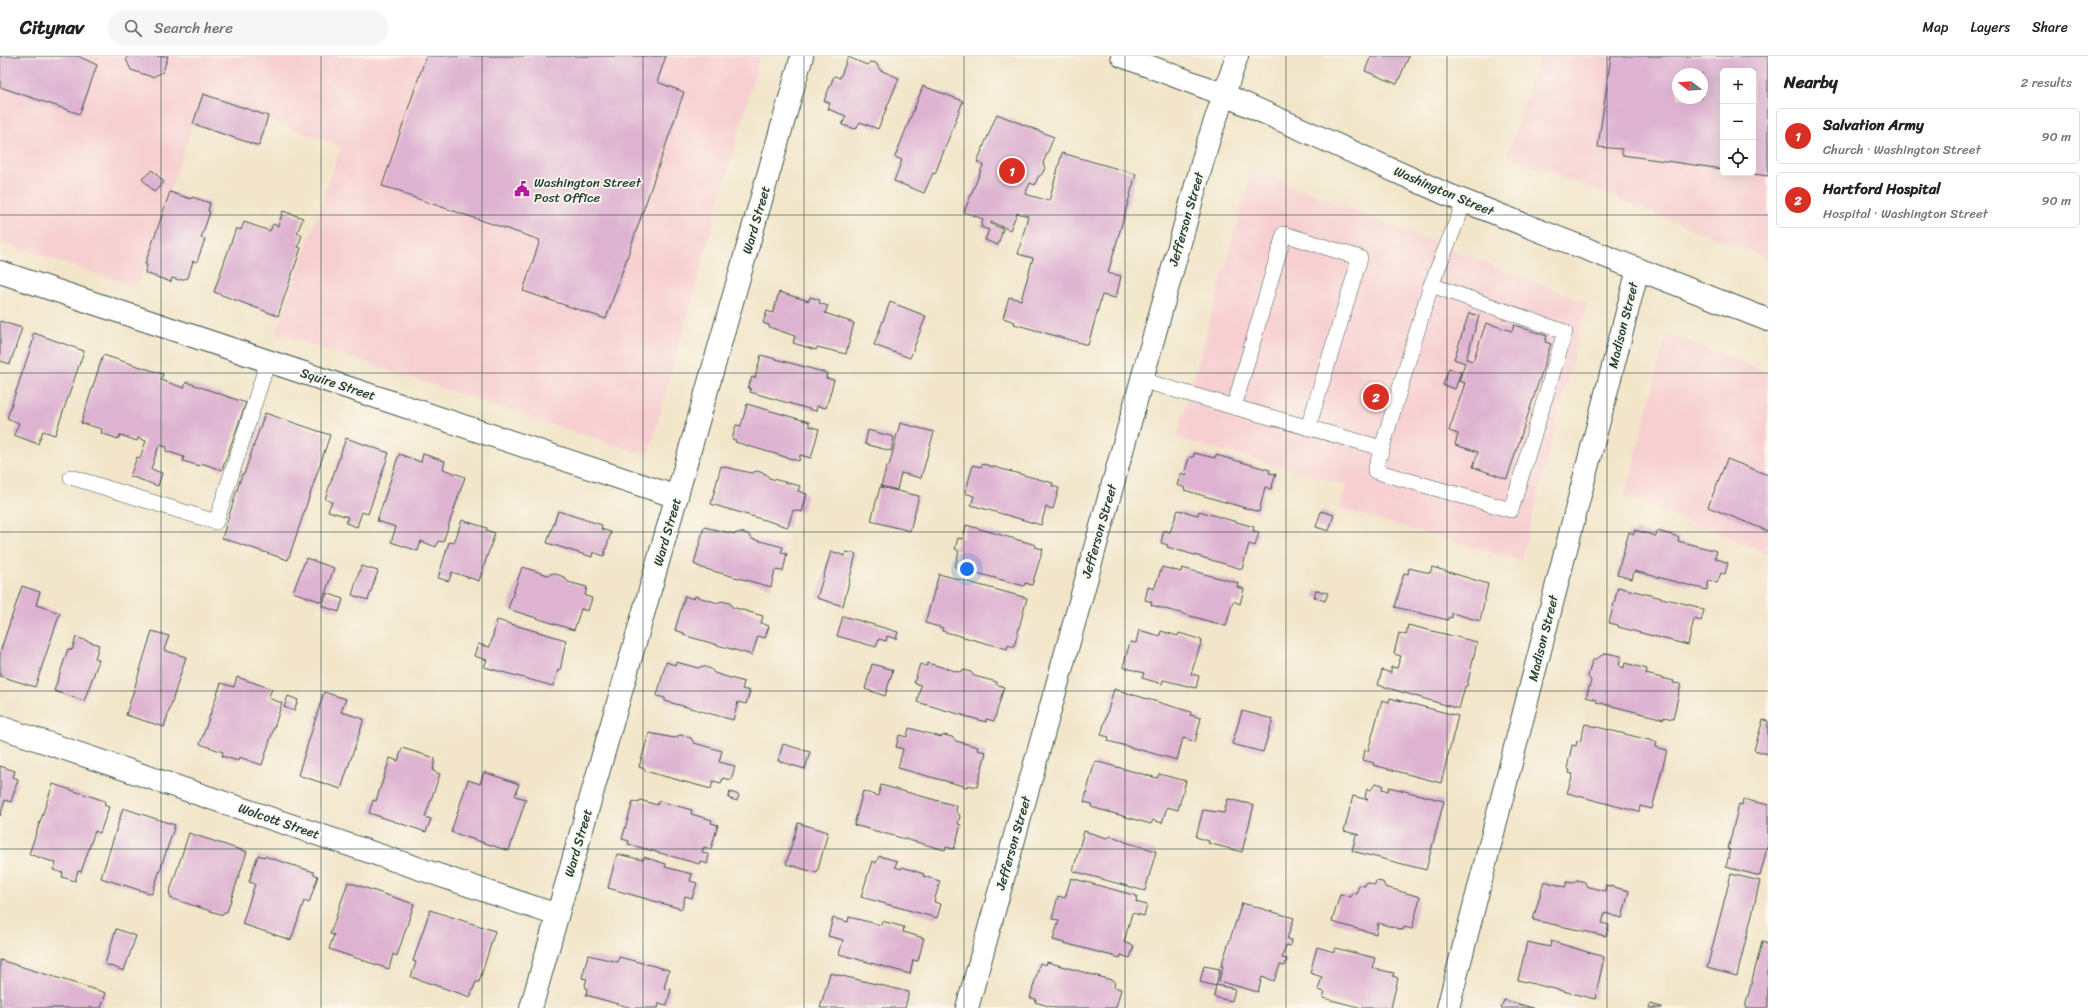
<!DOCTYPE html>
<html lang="en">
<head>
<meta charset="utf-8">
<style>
	body { margin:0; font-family:Sriracha,sans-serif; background:#f6f6f6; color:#202124 }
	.controls { position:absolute; right:12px; top:12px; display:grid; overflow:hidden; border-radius:6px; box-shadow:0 4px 16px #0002 }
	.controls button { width:36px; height:36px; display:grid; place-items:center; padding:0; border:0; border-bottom:1px solid #e0e0e0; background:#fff; color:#202124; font:20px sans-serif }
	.compass { position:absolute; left:1672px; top:12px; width:36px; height:36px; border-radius:50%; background:#fff; box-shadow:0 4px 16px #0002; rotate:287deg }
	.you { position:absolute; left:967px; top:513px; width:14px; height:14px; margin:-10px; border:3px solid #fff; border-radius:50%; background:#1a73e8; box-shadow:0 0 0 6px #1a73e833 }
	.badge { display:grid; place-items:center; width:26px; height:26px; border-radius:50%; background:#d93025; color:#fff; font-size:13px; font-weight:700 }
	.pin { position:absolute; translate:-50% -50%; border:2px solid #fff; box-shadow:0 1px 4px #0006 }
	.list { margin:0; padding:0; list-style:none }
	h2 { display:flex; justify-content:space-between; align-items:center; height:52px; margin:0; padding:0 16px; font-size:17px }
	h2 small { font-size:13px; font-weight:400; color:#757577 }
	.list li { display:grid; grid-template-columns:26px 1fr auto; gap:12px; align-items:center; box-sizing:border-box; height:56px; margin:0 8px 8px; padding:0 8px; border:1px solid #e0e0e0; border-radius:6px }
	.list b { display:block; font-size:15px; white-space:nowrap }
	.list p { margin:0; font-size:13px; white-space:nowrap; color:#757577 }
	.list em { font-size:13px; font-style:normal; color:#757577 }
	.icon { flex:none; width:22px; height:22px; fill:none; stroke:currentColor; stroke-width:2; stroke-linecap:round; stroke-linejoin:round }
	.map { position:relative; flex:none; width:1768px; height:952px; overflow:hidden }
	header { display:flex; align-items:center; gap:24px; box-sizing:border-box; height:56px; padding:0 20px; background:#fff; border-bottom:1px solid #e0e0e0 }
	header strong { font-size:19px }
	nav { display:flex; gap:22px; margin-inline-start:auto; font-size:14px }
	.search { width:280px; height:36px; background:#f6f6f6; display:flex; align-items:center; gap:10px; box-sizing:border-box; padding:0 14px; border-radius:22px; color:#757577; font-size:15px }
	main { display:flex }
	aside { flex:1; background:#fff }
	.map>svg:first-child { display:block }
	.built { fill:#f7cfd1; fill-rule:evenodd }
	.building { fill:#deb3d1; fill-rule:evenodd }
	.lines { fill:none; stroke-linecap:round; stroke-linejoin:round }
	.lane-casing { stroke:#3f564a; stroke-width:16 }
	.street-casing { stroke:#3f564a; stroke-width:24 }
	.secondary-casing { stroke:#3f564a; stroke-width:24 }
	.lane { stroke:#fff; stroke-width:15 }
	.street { stroke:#fff; stroke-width:22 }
	.secondary { stroke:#fff; stroke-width:22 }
	.grid { fill:none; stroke:#1f3d34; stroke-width:1; stroke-opacity:0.55 }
	.labels { text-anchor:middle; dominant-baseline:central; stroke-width:3.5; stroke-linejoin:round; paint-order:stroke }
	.poi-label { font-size:13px; fill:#1f3d34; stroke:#fbf7ec; text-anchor:start }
	.street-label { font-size:13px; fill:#1f3d34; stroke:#fbf7ec }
</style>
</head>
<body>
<header>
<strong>Citynav</strong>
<div class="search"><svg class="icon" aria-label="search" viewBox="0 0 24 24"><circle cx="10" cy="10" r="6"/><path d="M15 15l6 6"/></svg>Search here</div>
<nav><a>Map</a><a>Layers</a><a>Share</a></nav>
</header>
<main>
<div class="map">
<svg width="1768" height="952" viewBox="0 0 1768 952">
	<rect width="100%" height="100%" fill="#fbf7ec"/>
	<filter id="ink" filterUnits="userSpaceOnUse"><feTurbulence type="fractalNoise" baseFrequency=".025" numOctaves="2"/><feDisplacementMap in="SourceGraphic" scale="8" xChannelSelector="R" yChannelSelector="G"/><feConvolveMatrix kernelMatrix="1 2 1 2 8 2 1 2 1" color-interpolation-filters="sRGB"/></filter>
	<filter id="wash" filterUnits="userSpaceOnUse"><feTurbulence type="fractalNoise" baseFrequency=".012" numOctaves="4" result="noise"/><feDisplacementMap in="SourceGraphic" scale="16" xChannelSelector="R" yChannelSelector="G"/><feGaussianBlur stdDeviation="0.9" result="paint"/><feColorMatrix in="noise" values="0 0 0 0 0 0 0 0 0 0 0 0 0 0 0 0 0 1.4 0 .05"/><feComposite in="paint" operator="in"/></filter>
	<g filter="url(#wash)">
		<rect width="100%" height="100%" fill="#f2e5c9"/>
		<g class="built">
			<polygon points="0,0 760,0 648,400 276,277 341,91 203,39 137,231 0,186"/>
			<path d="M1540 0H1768V203L1507 99ZM1723 15H1753V117H1723ZM1678 18H1702V42H1678Z"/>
			<polygon points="1252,114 1587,247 1521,505 1339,452 1346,429 1177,382"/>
			<polygon points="1667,277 1768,317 1768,498 1625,440"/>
		</g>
		<g id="blocks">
			<g class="building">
				<polygon points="0,0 78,0 97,9 80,58 0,31"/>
				<polygon points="128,0 168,0 163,16 152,21 131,14 126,3"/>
				<polygon points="426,0 666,0 657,26 684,36 606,263 523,235 540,184 403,138 403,136 382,130"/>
				<polygon points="1371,0 1409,0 1397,28 1365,15"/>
				<path d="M1611 0H1768V120L1753 118V15H1723V113L1622 99V93L1598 91ZM1678 18H1702V42H1678Z"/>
				<polygon points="848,1 867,9 870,6 876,7 880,14 899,22 878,73 860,66 856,73 842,69 846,60 828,53 830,47 824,45 834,20 840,22"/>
				<polygon points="923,30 963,45 935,118 933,117 924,137 894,125 902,104 895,101"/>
				<polygon points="203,38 268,60 259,90 193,68"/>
				<polygon points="997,58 1054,81 1043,107 1045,112 1042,118 1038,121 1035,129 1030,127 1025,138 1049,145 1062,97 1136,118 1108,217 1121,220 1116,242 1102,239 1088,289 1014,268 1015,266 1003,262 1009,241 1021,244 1033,202 1018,198 1028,160 1017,157 1010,174 991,166 991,168 1003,173 998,189 985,184 989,174 981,171 983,163 964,156 983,109 977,106"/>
				<polygon points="152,114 164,126 154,136 142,123"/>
				<polygon points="170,136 191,143 192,141 210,147 208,155 210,156 201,182 205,183 197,206 193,205 188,222 179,224 172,222 171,226 145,217 147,209 145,208"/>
				<polygon points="283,155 303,162 297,177 302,179 298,191 301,192 278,260 214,236 236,172 241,174 244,166 270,175 273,168 278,170"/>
				<polygon points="779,236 809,245 810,241 820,244 819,247 828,250 825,257 854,267 846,298 817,291 816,294 793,287 795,280 769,271 769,269 763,267 767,255 773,257"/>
				<polygon points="890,246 926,260 910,302 874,289"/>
				<polygon points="1469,257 1479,260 1466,303 1473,305 1486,267 1512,275 1514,269 1547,280 1545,286 1551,288 1507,423 1473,411 1478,396 1455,389 1458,378 1449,375 1465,327 1459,325 1465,307 1454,303"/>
				<polygon points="0,265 22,272 10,308 0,305"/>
				<polygon points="34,277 84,295 55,379 43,375 38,388 14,379 19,367 7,362 34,282 32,281"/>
				<polygon points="103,299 163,318 161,324 184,332 186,326 246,347 222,414 201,407 200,410 183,405 184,401 166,395 167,391 159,389 151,413 162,417 158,430 130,420 137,401 140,402 146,385 138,382 137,385 120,379 118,383 101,377 102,373 81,367"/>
				<polygon points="761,299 827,317 826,322 834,324 826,352 817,350 816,355 750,336 751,333 748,332 752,321 755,322"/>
				<polygon points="1449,312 1461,316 1455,333 1443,329"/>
				<polygon points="747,348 809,366 809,370 819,373 811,402 800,399 799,405 735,386 736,384 732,383 736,369 741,370"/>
				<polygon points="265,357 330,379 288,504 222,482 242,418 244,418"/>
				<polygon points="900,367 934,376 921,422 901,417 897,434 881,430 887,410 889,410"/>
				<polygon points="868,374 894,381 891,395 865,388"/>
				<polygon points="346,382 389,397 368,458 362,456 357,471 346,467 348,461 328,455 332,446 325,443"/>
				<polygon points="1194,397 1215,402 1216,399 1270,414 1269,417 1276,418 1271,433 1265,431 1259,456 1184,434 1185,432 1177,429 1181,417 1187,419 1185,415 1189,402 1194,400"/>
				<polygon points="399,398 421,406 423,398 445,405 443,413 465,421 443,486 438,485 436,491 421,485 418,495 391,486 396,471 377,465"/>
				<polygon points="1727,403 1768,419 1768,475 1708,451"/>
				<polygon points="983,408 1053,427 1052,430 1059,432 1053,453 1046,451 1041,469 971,449 974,440 965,437 973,409 981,411"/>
				<polygon points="721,410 751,417 757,415 766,418 769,422 800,430 798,435 807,438 802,456 793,454 788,471 711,448"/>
				<polygon points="880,431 919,440 910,475 871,465"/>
				<polygon points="1178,454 1198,459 1199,455 1254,471 1253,475 1259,476 1255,490 1249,488 1242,513 1167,491 1168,489 1161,487 1164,474 1170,476"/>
				<polygon points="558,455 602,469 601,473 611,476 604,500 593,496 592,501 547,487"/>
				<polygon points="1321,455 1334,459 1329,475 1316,471"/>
				<polygon points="462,464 487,472 486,474 495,477 479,525 452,516 449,525 438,522 449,486 454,487"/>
				<polygon points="966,469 1036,489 1035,491 1043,493 1032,529 1025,527 1024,530 955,511 959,495 955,493 958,482 963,483"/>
				<polygon points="704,471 735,478 740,476 748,478 752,483 783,491 781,497 787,498 783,515 775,514 771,531 702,512 694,508"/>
				<polygon points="1635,474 1656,480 1657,475 1679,481 1678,485 1717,495 1715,502 1728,507 1725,518 1721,517 1717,527 1709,524 1707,534 1634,515 1632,523 1617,519 1629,476 1634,478"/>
				<polygon points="831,495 845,500 846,496 856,498 843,550 817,542"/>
				<polygon points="306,502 334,512 322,546 293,536"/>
				<polygon points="361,510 378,515 368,544 352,539"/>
				<polygon points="522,511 548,519 553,517 564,521 568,526 587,531 585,540 592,542 588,555 581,553 574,574 508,553"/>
				<polygon points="1162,511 1181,516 1182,512 1238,527 1237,531 1244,533 1240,548 1233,545 1226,570 1151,549 1152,546 1145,544 1148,531 1154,533"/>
				<polygon points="1432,511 1488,528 1480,565 1452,557 1452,562 1448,561 1448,564 1395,551 1404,517 1408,518 1409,512 1430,517"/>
				<polygon points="939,518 1027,542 1014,591 1008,589 1007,593 942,575 943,572 925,567"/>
				<polygon points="22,530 40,536 36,549 60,557 35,631 0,620 0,596"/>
				<polygon points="1618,531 1698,551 1697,552 1704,554 1701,565 1694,563 1688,589 1618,571 1618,569 1609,567"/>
				<polygon points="1316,534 1328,537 1325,545 1314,541"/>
				<polygon points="327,537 343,543 339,556 322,550"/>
				<polygon points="685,540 694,543 695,540 718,547 721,545 730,547 732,551 763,560 761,567 769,570 765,582 758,580 752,599 683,579 684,577 675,574"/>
				<polygon points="843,560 898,576 896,583 887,580 886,585 879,583 876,591 837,580"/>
				<polygon points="497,564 566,584 560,615 558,614 553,630 484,611 487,604 474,600 478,588 490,591"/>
				<polygon points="1408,569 1477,586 1467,630 1465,630 1459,653 1378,629 1382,614 1391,617 1391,611 1397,612 1401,600 1394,598 1399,577 1406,579"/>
				<polygon points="1139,574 1160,580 1161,575 1178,580 1179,577 1202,584 1191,618 1199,620 1196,632 1163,624 1162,628 1142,622 1144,617 1123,611 1130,586 1136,587"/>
				<polygon points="152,575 169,580 164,594 186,601 164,671 126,659"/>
				<polygon points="76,581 99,589 95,602 99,604 84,645 54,635 68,593 72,594"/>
				<polygon points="1606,597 1621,600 1619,610 1624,612 1625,607 1647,613 1646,618 1674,625 1673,627 1681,628 1673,663 1664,661 1664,663 1596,646 1597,644 1586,641 1591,625 1588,620 1592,605"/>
				<polygon points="666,606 675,609 676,606 698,612 703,610 711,613 714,617 744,626 742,633 750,635 746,648 738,646 733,664 665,645 665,642 657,640"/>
				<polygon points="927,607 959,616 963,614 971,616 974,620 997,626 996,628 1004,631 994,665 986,663 986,666 917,646 921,629 914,627 920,608 927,610"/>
				<polygon points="872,608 893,614 885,640 865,633"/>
				<polygon points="237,621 272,633 268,642 282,647 262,709 239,701 238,705 222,700 223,696 200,688 221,627 234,631"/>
				<polygon points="1114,633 1191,656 1190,659 1201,662 1195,686 1183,682 1177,704 1108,685 1109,681 1101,679"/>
				<polygon points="324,636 346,643 341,656 364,663 341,733 298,719"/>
				<polygon points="288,640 298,644 294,655 284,651"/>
				<polygon points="1390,642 1458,660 1441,727 1373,709 1374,707 1363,704 1365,694 1368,695 1382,644 1389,646"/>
				<polygon points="1242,655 1273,663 1263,696 1232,688"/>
				<polygon points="1763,664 1768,665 1768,698 1754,694"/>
				<polygon points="1585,668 1657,686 1656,691 1667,694 1652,753 1640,750 1639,756 1567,737 1573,718 1569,717 1570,714 1567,713 1572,689 1576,690 1577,685 1580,686"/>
				<polygon points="909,672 941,681 944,679 952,681 956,685 978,691 977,694 986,696 977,731 968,729 967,731 898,712 903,693 896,691 899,679 907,681"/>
				<polygon points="649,677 674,682 680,679 691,682 694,687 722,695 719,706 735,710 731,724 723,722 721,727 713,725 711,733 645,715 645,713 639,711"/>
				<polygon points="783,688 810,696 805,713 778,705"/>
				<polygon points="402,692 435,702 433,715 440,718 425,761 431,763 426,776 369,757 373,744 376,745 390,702 398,705"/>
				<polygon points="1095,705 1157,722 1159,718 1186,725 1178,754 1167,751 1162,767 1153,764 1151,768 1091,751 1092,748 1084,746"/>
				<polygon points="0,710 15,715 13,721 18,723 11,746 5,744 0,760"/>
				<polygon points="484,716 519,728 515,740 526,743 509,795 451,776 468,724 480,728"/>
				<polygon points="1376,727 1383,729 1382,733 1388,735 1389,731 1444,745 1426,814 1352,795 1356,779 1360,779 1344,775 1353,740 1368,744 1365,741 1367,733 1371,734"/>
				<polygon points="53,728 105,745 104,749 109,751 100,777 95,775 81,816 78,815 75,825 62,821 63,817 53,814 56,807 29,798"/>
				<polygon points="881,729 957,750 956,755 960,760 958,768 961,769 954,793 946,791 945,794 854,769 863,735 878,740"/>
				<polygon points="730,736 739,739 737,745 728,742"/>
				<polygon points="1228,743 1254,749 1242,796 1208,787 1209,785 1196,781 1203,754 1224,757"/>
				<polygon points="1743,743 1768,749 1768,788 1760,820 1726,811 1730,794 1728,793 1739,748 1742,749"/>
				<polygon points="640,744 657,749 659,745 692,754 691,758 712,764 711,767 718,769 711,793 704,791 702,796 709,799 707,808 700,805 699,808 628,788 629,785 622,783 633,745 639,747"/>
				<polygon points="123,752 175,769 152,838 101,822"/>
				<polygon points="798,767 828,776 817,817 786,808"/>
				<polygon points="1084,775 1107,782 1111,780 1120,783 1125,786 1156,795 1145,835 1073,815"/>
				<polygon points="189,777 247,796 227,856 224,856 223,859 170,842 171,839 169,838"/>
				<polygon points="617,798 643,804 644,801 666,808 665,811 692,818 690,825 697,827 692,842 685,840 682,853 608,832"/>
				<polygon points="258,799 264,801 264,800 314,816 313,818 318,820 309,847 304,845 291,884 242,868 255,828 249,826"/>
				<polygon points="879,800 897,805 895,811 901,813 902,811 924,818 923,820 940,825 934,846 941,848 937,862 861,841 872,805 876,807"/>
				<polygon points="1731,818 1760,825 1737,920 1707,912"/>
				<polygon points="1071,822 1137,840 1136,846 1147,849 1144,860 1132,857 1124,886 1134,890 1130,902 1121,899 1120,902 1053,884 1059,864 1052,863 1058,840 1065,842"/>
				<polygon points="1577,824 1585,826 1586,830 1605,835 1606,829 1629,835 1622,862 1605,857 1602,867 1609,869 1606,880 1533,864 1544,825 1565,831 1567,826 1573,827"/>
				<polygon points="1376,825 1383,826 1385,831 1420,841 1412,873 1404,871 1403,874 1378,867 1376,878 1332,866 1340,838 1351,841 1351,837 1356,838 1359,829 1365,830 1366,826 1375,829"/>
				<polygon points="348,826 414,848 397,900 393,898 389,913 329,893 334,879 330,878"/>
				<polygon points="1242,847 1294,862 1287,883 1291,884 1290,890 1286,889 1282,902 1287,903 1285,910 1280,909 1274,925 1262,921 1258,936 1219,925 1223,910 1221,910"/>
				<polygon points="430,854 495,875 479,926 476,926 470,941 411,921 416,906 413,905"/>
				<polygon points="849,861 881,869 882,865 904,871 903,876 924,882 918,905 913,904 910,918 839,898 843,884 828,880 833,862 848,866"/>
				<polygon points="116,873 136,880 124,915 105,908"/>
				<polygon points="1551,885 1604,901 1595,943 1518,924 1527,886 1550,891"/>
				<polygon points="1762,886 1768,888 1768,952 1745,952"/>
				<polygon points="1317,891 1334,896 1335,892 1375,902 1372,912 1394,917 1393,920 1398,922 1391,952 1363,952 1323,942 1325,936 1318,934 1322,921 1310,917"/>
				<polygon points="588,899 618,906 619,901 669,914 664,932 671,933 667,949 659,947 658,952 632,952 586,939 587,934 585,929 587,923 582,922"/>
				<polygon points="0,904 106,937 101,952 0,952"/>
				<polygon points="1047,906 1115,925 1114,931 1121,933 1116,952 1055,952 1035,946 1036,943 1030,942 1040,907 1046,909"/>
				<polygon points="1204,910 1220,913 1216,930 1200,926"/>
				<polygon points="830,917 909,936 905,952 820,952"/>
				<polygon points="1216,929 1235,933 1232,945 1214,941"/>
				<polygon points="1504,944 1533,952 1501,952"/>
				<polygon points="1650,948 1662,951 1662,952 1649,952"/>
			</g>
		</g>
	</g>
	<g filter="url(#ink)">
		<use href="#blocks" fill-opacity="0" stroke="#3f564a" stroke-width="1"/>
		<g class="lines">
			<defs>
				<g id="lane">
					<polyline points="1431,229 1565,276 1511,454 1375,415 1431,229 1465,145"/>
					<polyline points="1141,324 1234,351"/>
					<polyline points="1308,372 1360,202 1284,178 1234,351 1382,392"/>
					<polyline points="71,421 216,466 268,305"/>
				</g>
				<g id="street">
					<polyline points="0,216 677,441"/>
					<polyline points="0,671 557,859"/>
					<polyline points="531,952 802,0"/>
					<polyline points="1448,952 1638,213"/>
				</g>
				<g id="secondary">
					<polyline points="1122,0 1225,39 1446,138 1768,264"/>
					<polyline points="967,952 1208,86 1237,0"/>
				</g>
			</defs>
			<use href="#lane" class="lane-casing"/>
			<use href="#street" class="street-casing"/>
			<use href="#secondary" class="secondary-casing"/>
			<use href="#lane" class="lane"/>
			<use href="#street" class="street"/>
			<use href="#secondary" class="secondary"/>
		</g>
	</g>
	<path class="grid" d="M161 0V952M321 0V952M482 0V952M643 0V952M804 0V952M964 0V952M1125 0V952M1286 0V952M1447 0V952M1607 0V952M0 159H1768M0 317H1768M0 476H1768M0 635H1768M0 793H1768"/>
	<defs>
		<symbol id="civic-bare" viewBox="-9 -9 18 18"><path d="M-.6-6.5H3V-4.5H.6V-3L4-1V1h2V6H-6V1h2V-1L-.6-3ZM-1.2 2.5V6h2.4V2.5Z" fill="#b5179e" stroke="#fbf7ec" stroke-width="2.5" paint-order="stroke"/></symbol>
	</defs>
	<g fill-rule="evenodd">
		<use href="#civic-bare" x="511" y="122" width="22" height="22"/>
	</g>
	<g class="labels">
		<g class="poi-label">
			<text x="534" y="126">Washington Street<tspan x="534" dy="15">Post Office</tspan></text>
		</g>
		<g class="street-label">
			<text transform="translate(1444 135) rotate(23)">Washington Street</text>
			<text transform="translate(1186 163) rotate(-74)">Jefferson Street</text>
			<text transform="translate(756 164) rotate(-74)">Ward Street</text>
			<text transform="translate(1623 269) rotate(-76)">Madison Street</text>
			<text transform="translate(338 328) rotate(18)">Squire Street</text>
			<text transform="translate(1099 475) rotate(-74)">Jefferson Street</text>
			<text transform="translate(667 476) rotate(-74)">Ward Street</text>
			<text transform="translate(1543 582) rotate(-76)">Madison Street</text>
			<text transform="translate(279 765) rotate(19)">Wolcott Street</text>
			<text transform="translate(578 787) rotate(-74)">Ward Street</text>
			<text transform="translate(1013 787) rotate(-74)">Jefferson Street</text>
		</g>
	</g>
</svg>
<div class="controls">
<button>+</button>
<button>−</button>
<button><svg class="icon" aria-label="locate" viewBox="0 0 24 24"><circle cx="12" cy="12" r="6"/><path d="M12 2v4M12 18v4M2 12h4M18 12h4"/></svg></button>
</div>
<svg class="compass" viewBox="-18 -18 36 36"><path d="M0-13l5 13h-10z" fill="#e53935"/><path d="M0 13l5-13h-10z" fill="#757577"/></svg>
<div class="you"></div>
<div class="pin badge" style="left:1012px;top:115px">1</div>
<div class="pin badge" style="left:1376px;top:341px">2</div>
</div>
<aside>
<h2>Nearby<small>2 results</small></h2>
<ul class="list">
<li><span class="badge">1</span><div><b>Salvation Army</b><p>Church · Washington Street</p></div><em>90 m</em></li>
<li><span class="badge">2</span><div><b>Hartford Hospital</b><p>Hospital · Washington Street</p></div><em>90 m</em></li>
</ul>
</aside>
</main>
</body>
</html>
